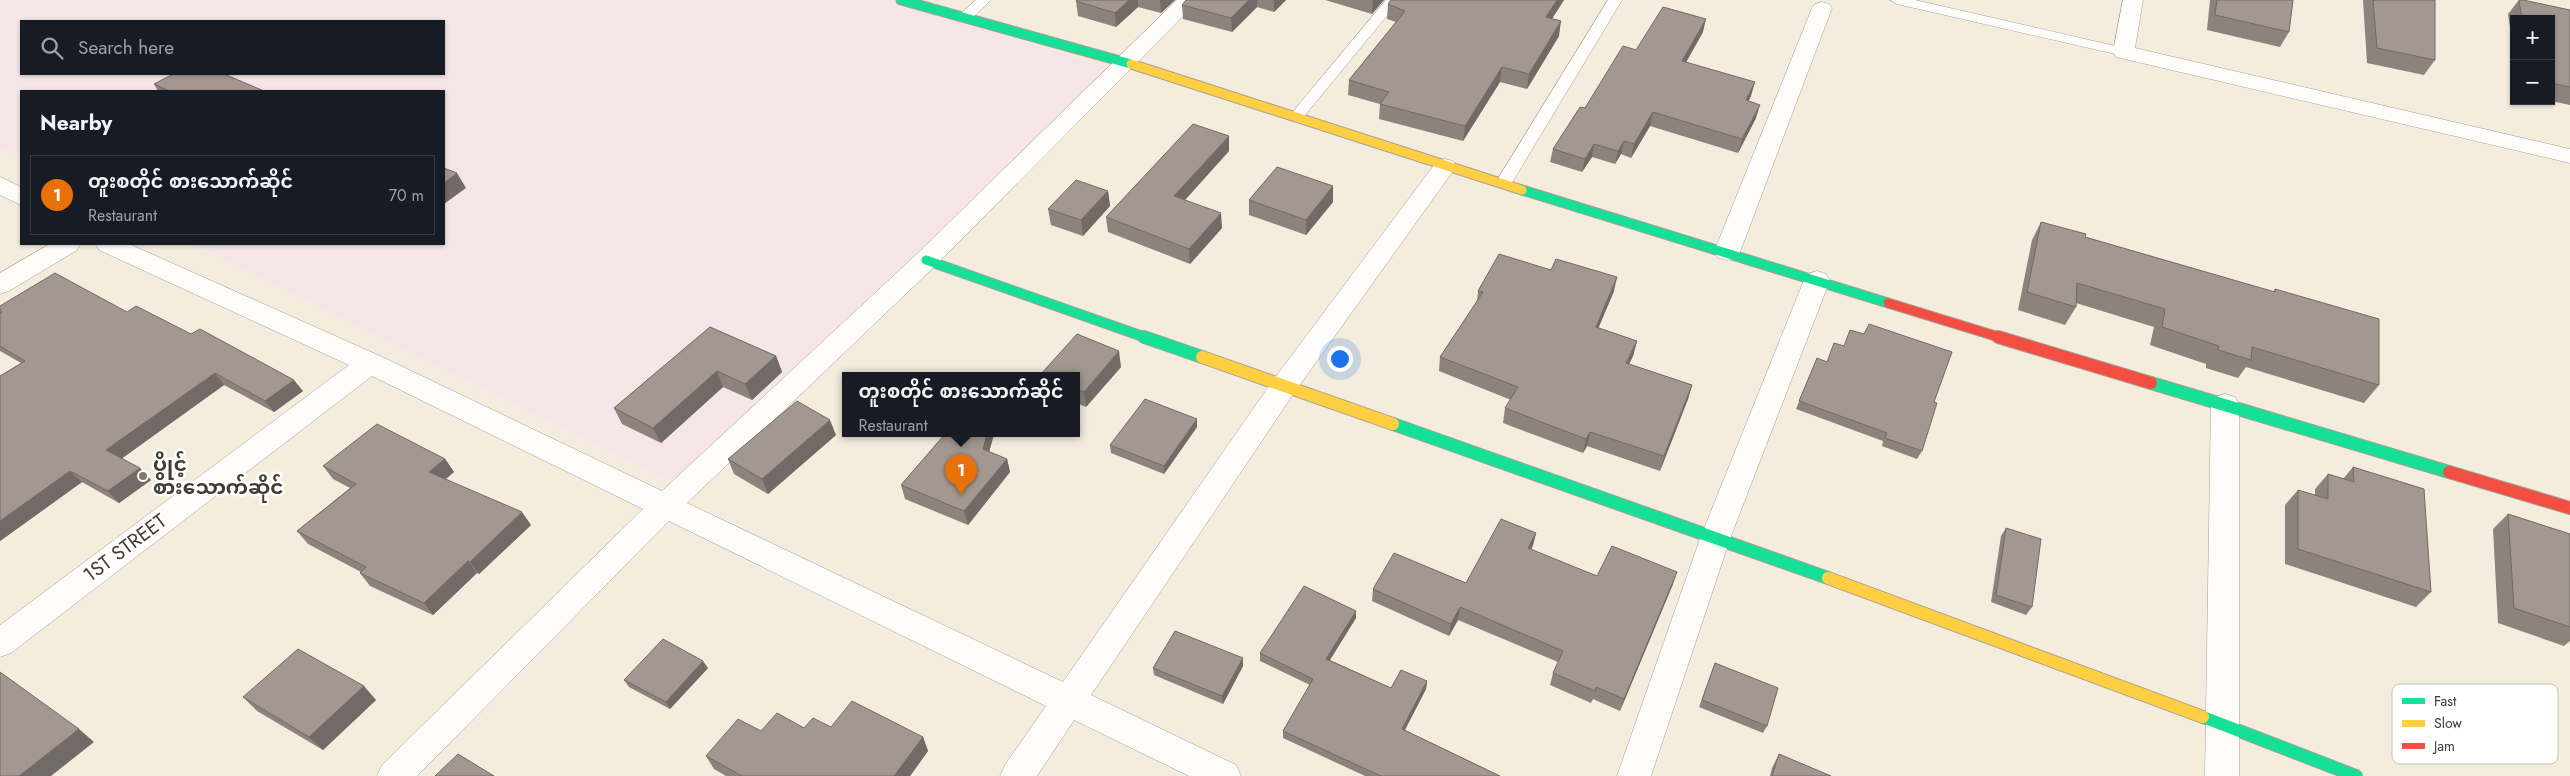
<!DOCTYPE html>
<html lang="en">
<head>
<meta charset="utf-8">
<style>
	body { margin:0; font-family:Jost,"Noto Sans Myanmar",sans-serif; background:#242831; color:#f1f3f6 }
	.controls { position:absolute; right:15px; top:15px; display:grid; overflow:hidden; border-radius:0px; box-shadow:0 1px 4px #0004 }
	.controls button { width:45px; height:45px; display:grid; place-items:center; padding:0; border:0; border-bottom:1px solid #363941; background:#171b24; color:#f1f3f6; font:25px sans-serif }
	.you { position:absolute; left:1339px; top:358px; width:18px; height:18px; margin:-12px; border:4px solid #fff; border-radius:50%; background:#1a73e8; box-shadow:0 0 0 8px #1a73e833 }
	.badge { display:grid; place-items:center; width:32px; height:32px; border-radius:50%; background:#db2777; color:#fff; font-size:16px; font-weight:700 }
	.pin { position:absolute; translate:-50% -41px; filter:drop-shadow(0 1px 2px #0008) }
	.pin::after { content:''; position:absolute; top:26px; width:18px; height:15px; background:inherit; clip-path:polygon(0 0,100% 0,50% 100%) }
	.popup { position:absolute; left:842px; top:372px; width:238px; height:65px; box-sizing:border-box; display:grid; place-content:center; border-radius:0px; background:#171b24; filter:drop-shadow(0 1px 4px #0005); font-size:16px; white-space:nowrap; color:#9ea1a6 }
	.popup b { font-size:19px; color:#f1f3f6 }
	.popup::after { content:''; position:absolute; left:50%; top:100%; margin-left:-10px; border:10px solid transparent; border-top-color:#171b24 }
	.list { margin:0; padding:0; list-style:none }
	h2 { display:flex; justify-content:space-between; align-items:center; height:65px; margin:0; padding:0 20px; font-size:21px }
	h2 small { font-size:16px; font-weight:400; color:#9ea1a6 }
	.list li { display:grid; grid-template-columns:32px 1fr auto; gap:15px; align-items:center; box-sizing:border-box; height:80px; margin:0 10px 10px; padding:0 10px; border:1px solid #363941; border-radius:0px }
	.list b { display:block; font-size:19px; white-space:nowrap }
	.list p { margin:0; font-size:16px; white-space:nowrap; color:#9ea1a6 }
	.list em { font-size:16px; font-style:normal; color:#9ea1a6 }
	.icon { flex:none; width:28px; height:28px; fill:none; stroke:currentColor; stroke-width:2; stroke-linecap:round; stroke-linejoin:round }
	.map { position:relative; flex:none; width:2570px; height:776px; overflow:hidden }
	.search { position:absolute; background:#171b24; box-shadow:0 1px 4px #0004; left:20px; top:20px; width:425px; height:55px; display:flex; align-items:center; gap:12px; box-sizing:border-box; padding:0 18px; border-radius:0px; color:#9ea1a6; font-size:19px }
	.panel { position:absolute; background:#171b24; box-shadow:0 1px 4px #0004; left:20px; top:90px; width:425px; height:155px; border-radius:0px }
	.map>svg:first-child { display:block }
	.education { fill:#f5e5e7; fill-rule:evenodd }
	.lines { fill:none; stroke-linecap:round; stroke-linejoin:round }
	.lane-casing { stroke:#a59e92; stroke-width:1 }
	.street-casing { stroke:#a59e92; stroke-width:1 }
	.fast-far1-casing { stroke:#a59e92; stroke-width:11 }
	.fast-casing { stroke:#a59e92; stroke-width:14 }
	.slow-far1-casing { stroke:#a59e92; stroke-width:11 }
	.slow-casing { stroke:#a59e92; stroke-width:14 }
	.jam-far1-casing { stroke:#a59e92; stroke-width:11 }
	.jam-casing { stroke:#a59e92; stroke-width:14 }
	.lane { fill:#fdfcfa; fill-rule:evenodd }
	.street { fill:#fdfcfa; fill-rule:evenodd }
	.fast-far1 { stroke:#16e098; stroke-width:9 }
	.fast { stroke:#16e098; stroke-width:12 }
	.slow-far1 { stroke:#ffcf43; stroke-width:9 }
	.slow { stroke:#ffcf43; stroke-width:12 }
	.jam-far1 { stroke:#f24e42; stroke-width:9 }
	.jam { stroke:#f24e42; stroke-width:12 }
	.wall { fill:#8c837d }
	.shaded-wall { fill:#726a66 }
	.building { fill:#a39891; stroke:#726a66 }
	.poi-dot { fill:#807a6b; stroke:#fff; stroke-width:2 }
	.labels { text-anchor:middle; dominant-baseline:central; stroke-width:5; stroke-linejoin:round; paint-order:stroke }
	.poi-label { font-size:20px; font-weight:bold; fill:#423c2e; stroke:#fff; text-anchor:start }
	.street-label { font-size:20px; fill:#423c2e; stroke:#fff }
	.key { fill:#fff; stroke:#c6c4c0; stroke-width:1 }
	.key-label { font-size:14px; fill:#423c2e }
</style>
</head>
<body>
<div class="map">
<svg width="2570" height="776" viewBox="0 0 2570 776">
	<rect width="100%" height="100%" fill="#f4ecdd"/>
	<path class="education" d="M0 0H891L1110 69 692 492 195 244H444V91H21V157L0 147ZM21 21H444V74H21Z"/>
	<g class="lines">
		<defs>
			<g id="lane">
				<polygon points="976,0 991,0 969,21 959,21 957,18 959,15"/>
				<polygon points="1386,0 1400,0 1301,120 1291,120 1288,117 1291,114"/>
				<polygon points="1608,0 1622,0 1510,186 1498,186 1496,182"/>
				<polygon points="1890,0 1915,0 2124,48 2131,52 2124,56 1897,4"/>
			</g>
			<g id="street">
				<polygon points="1177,0 1199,0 935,266 687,503 1063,682 1274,379 1437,161 1445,159 1453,161 1457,166 1453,171 1294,393 1091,695 1236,765 1241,776 1189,776 1074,720 1037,776 1000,776 1005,765 1046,706 669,521 417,776 377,776 382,765 643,509 372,376 11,653 0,657 0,625 349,365 99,250 96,244 129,244 380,356 662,491 917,254"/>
				<polygon points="2123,0 2143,0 2135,48 2570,149 2570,163 2116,57 2113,52"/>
				<polygon points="1822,2 1829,4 1832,8 1740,252 1736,258 1727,260 1718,258 1714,252 1812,8 1815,4"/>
				<polygon points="0,177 21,187 21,205 0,195"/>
				<polygon points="50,244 80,244 77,250 9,291 0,294 0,273"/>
				<polygon points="1817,271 1826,274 1830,280 1731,536 1651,776 1617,776 1701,536 1804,280 1808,274"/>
				<polygon points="2225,394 2235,397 2239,404 2239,776 2205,776 2211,404 2215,397"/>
			</g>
			<g id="fast-far1">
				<polyline points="901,0 1131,64"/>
				<polyline points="1522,190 1888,303"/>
				<polyline points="926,260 1147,338"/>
			</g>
			<g id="fast">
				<polyline points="1144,337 1202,357"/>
				<polyline points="2151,383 2449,472"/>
				<polyline points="1393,424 1828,578"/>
				<polyline points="2203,717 2356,776"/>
			</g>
			<polyline id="slow-far1" points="1131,64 1522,190"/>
			<g id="slow">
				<polyline points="1202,357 1393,424"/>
				<polyline points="1828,578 2203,717"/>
			</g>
			<polyline id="jam-far1" points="1888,303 2002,338"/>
			<g id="jam">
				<polyline points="1998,337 2151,383"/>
				<polyline points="2449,472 2570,508"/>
			</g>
		</defs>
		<use href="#lane" class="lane-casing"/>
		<use href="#street" class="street-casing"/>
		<use href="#fast-far1" class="fast-far1-casing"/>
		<use href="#fast" class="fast-casing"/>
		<use href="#slow-far1" class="slow-far1-casing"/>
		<use href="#slow" class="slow-casing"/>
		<use href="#jam-far1" class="jam-far1-casing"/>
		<use href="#jam" class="jam-casing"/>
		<use href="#lane" class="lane"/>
		<use href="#street" class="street"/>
		<use href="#fast-far1" class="fast-far1"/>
		<use href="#fast" class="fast"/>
		<use href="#slow-far1" class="slow-far1"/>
		<use href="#slow" class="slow"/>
		<use href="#jam-far1" class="jam-far1"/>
		<use href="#jam" class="jam"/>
	</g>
	<g class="wall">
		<polygon points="1077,0 1175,0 1161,13 1138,7 1116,27 1078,16 1076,1"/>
		<polygon points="1186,0 1286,0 1274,12 1257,7 1232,32 1183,19 1182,5"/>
		<polygon points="1325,0 1384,0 1372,14"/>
		<polygon points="1391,0 1564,0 1552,19 1559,36 1527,89 1500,82 1463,141 1379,119 1380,104 1348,95 1349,80 1396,22 1387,19 1388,4"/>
		<polygon points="2210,0 2293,0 2289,32 2280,47 2207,30"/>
		<polygon points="2363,0 2435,0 2435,60 2424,75 2367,63"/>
		<polygon points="2519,0 2523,0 2570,10 2570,105 2551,101 2551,19 2514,19 2514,51 2508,14"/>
		<polygon points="1703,32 1686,63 1751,96 1748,101 1756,118 1738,153 1650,126 1631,158 1621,154 1615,164 1592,157 1582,172 1550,162 1553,149 1585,108 1636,50"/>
		<polygon points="154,84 264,91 158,91"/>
		<polygon points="1229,151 1185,200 1222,228 1190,264 1108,232 1106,217"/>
		<polygon points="1333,186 1333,202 1306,235 1249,215 1249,200"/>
		<polygon points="1108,191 1110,206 1083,236 1051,225 1048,209"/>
		<polygon points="2041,222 2085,237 2273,292 2275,289 2379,385 2364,403 2246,367 2238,378 2206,368 2206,364 2150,345 2154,327 2076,303 2076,307 2065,325 2018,310 2032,240"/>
		<polygon points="1478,291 1614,291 1598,328 1637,341 1633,356 1629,364 1692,385 1688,399 1660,471 1587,446 1583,453 1503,423 1505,408 1511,400 1439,371 1440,357 1477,302"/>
		<polygon points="0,306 127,312 191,334 303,391 274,412 224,385 122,458 151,480 119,503 82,482 0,541 0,376 21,363 0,351"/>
		<polygon points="710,327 776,356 782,372 752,400 723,387 661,443 622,424 614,408"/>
		<polygon points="1817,358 1934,402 1922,451 1917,459 1882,446 1883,441 1796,409"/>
		<polygon points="1121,367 1086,407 1076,403 1076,376 1041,376 1041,374"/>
		<polygon points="1197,419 1197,427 1164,474 1111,453 1110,445"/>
		<polygon points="945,434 994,434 989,452 1007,459 1010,472 968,525 905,499 901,485"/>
		<polygon points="836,435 768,494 734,474 728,459"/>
		<polygon points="445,459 454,472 446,479 531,525 479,574 477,573 433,615 370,586 360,573 361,572 308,544 297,531 350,488 333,479 323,466"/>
		<polygon points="2353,467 2431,592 2416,607 2285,564 2285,505 2298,490 2315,495 2315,489 2328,474 2343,479"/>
		<polygon points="2508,514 2570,534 2570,641 2564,646 2498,623 2493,529"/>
		<polygon points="2006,528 2032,607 2026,615 1991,602 2001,536"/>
		<polygon points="1536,533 1533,545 1531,550 1597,576 1673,584 1620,711 1593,699 1591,703 1550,685 1553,673 1558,662 1458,620 1449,636 1372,601 1373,589 1466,583"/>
		<polygon points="1356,618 1330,660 1391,688 1427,681 1426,689 1405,730 1500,776 1365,776 1283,738 1283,731 1310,685 1260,661 1260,653"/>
		<polygon points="1243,658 1243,666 1223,704 1154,675 1153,668"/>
		<polygon points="1715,663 1767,726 1763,733 1699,707"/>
		<polygon points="708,668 670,709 629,687 624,680"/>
		<polygon points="243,697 376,700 323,750 257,711"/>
		<polygon points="831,727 923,737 928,751 910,776 726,776 714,769 706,756 761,731"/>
		<polygon points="1779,754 1831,776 1770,776 1772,768"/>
	</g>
	<g class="shaded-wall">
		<polygon points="1129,0 1138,0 1138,7 1116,27 1115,13"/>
		<polygon points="1160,0 1175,0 1161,13"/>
		<polygon points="1249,0 1257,0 1257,7 1232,32 1231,18"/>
		<polygon points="1274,0 1286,0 1274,12"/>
		<polygon points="1373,0 1384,0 1372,14"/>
		<polygon points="1557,0 1564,0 1543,32 1546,17"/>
		<polygon points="1706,19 1703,32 1678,75 1682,61"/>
		<polygon points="1561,21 1559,36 1527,89 1529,74"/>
		<polygon points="1502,67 1500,82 1463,141 1465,126"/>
		<polygon points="1755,82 1751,96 1742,114 1746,100"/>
		<polygon points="1760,105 1756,118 1738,153 1742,139"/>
		<polygon points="1653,112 1650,126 1631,158 1634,144"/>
		<polygon points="1229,136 1229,151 1175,211 1174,196"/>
		<polygon points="1624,141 1621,154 1615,164 1618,151"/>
		<polygon points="1594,144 1592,157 1582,172 1585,159"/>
		<polygon points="457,173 466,188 444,204 444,183"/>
		<polygon points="1333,186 1333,202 1306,235 1306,220"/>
		<polygon points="1108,191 1110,206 1083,236 1081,220"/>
		<polygon points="1221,213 1222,228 1190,264 1189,249"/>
		<polygon points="1617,277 1614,291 1593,341 1596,327"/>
		<polygon points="1637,341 1633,356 1622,378 1626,363"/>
		<polygon points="1119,351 1121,367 1086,407 1084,392"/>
		<polygon points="776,356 782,372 752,400 745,384"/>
		<polygon points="717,371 723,387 661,443 653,428"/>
		<polygon points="215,373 224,385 117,462 106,450"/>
		<polygon points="294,380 303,391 274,412 265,401"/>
		<polygon points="1692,385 1688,399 1660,471 1664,456"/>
		<polygon points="1197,419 1197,427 1164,474 1164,466"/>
		<polygon points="830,420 836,435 768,494 762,479"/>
		<polygon points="1590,432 1587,446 1583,453 1586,439"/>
		<polygon points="987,434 994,434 986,463 983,449"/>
		<polygon points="445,459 454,472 438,485 429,472"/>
		<polygon points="1007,459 1010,472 968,525 964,511"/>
		<polygon points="140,468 151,480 119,503 108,491"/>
		<polygon points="70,471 82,482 0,541 0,521"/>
		<polygon points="522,512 531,525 479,574 470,562"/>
		<polygon points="1536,533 1533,545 1526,561 1528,548"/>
		<polygon points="468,561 477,573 433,615 424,603"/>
		<polygon points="1677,572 1673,584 1620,711 1624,699"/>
		<polygon points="1460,607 1458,620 1449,636 1451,624"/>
		<polygon points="1356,611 1356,618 1326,666 1326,659"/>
		<polygon points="1243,658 1243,666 1223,704 1222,696"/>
		<polygon points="703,661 708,668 670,709 666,702"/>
		<polygon points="1427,681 1426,689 1401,737 1402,729"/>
		<polygon points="364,686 376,700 323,750 309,737"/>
		<polygon points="79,729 94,742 51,776 19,776"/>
		<polygon points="923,737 928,751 910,776 894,776"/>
	</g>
	<g class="building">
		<polygon points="1077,0 1129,0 1115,13 1076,1"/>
		<polygon points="1186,0 1249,0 1231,18 1182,5"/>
		<polygon points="1391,0 1557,0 1546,17 1561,21 1529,74 1502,67 1465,126 1380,104 1389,92 1349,80 1405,11 1388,4"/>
		<polygon points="2217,0 2293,0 2289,32 2215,15"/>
		<polygon points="2373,0 2435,0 2435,60 2377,48"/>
		<polygon points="2519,0 2523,0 2570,10 2570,87 2551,83 2551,19 2522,19"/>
		<polygon points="1663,7 1706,19 1682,61 1755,82 1746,100 1760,105 1742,139 1653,112 1634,144 1624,141 1618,151 1594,144 1585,159 1553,149 1580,107 1585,108 1623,46 1636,50"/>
		<polygon points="173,74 224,74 264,91 169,91 154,84"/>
		<polygon points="1193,124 1229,136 1174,196 1221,213 1189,249 1106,217"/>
		<polygon points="1277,167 1333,186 1306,220 1249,200"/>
		<polygon points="444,168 457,173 444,183"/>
		<polygon points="1076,180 1108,191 1081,220 1048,209"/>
		<polygon points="2041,222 2086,234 2085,237 2275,292 2275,289 2379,319 2379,385 2252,347 2251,360 2218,350 2219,346 2162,327 2165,309 2077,283 2076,307 2027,292"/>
		<polygon points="1499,254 1551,270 1556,259 1617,277 1596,327 1637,341 1626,363 1692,385 1664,456 1590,432 1586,439 1505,408 1518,387 1440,357 1483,292 1478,291"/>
		<polygon points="55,273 127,312 136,306 191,334 200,329 294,380 265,401 215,373 106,450 140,468 108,491 70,471 0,521 0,376 25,361 0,346 0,313 2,312 0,310 0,306"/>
		<polygon points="1869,324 1952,352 1934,402 1937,403 1922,451 1885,438 1887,433 1799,401 1817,358 1827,362 1834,343 1844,346 1850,330 1864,334"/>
		<polygon points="710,327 776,356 745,384 717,371 653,428 614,408"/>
		<polygon points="1077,334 1119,351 1084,392 1076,389 1076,376 1047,376 1041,374"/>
		<polygon points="1145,399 1197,419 1164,466 1110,445"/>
		<polygon points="797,401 830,420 762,479 728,459"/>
		<polygon points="377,424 445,459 429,472 522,512 470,562 468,561 424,603 360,573 366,567 297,531 356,484 323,466"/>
		<polygon points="945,434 987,434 983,449 1007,459 964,511 901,485"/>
		<polygon points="2353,467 2424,489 2431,592 2298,549 2298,490 2328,499 2328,474 2354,482"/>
		<polygon points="2508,514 2570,534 2570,627 2514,608"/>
		<polygon points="1501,519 1536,533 1528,548 1597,576 1612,546 1677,572 1624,699 1596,687 1595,691 1553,673 1563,651 1460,607 1451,624 1373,589 1394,553 1466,583"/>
		<polygon points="2006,528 2041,539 2032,607 1996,595"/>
		<polygon points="1304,586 1356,611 1326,659 1391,688 1401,670 1427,681 1402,729 1500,776 1381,776 1283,731 1313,679 1260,653"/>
		<polygon points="1175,631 1243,658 1222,696 1153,668"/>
		<polygon points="663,639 703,661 666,702 624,680"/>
		<polygon points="298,649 364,686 309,737 243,697"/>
		<polygon points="1715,663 1778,688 1767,726 1702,700"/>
		<polygon points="0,672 79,729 19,776 0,776"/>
		<polygon points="852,701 923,737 894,776 742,776 706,756 738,719 761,731 777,713 804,728 813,718 831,727"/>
		<polygon points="458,754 494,776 435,776"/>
		<polygon points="1779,754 1831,776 1772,776"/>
	</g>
	<circle class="poi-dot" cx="143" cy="476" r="5"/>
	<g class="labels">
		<g class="poi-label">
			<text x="153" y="464">ပွိုင့်<tspan x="153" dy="23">စားသောက်ဆိုင်</tspan></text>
		</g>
		<g class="street-label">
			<text transform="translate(125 548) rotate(-37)">1ST STREET</text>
		</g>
	</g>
	<rect x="2392" y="684" width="166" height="80" rx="8" class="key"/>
	<rect x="2402" y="698" width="23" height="6" fill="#16e098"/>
	<rect x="2402" y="720" width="23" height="7" fill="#ffcf43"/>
	<rect x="2402" y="743" width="23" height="6" fill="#f24e42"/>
	<g class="key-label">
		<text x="2434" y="706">Fast</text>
		<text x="2434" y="728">Slow</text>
		<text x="2434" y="751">Jam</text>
	</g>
</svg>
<div class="controls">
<button>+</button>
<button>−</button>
</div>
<div class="you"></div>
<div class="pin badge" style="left:961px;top:495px;background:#e8710a">1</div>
<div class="popup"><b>တူးစတိုင် စားသောက်ဆိုင်</b>Restaurant</div>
<div class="search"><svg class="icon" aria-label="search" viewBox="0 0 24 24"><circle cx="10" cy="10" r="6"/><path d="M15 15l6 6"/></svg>Search here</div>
<section class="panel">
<h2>Nearby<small></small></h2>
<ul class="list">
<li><span class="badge" style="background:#e8710a">1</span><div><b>တူးစတိုင် စားသောက်ဆိုင်</b><p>Restaurant</p></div><em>70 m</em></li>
</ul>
</section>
</div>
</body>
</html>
